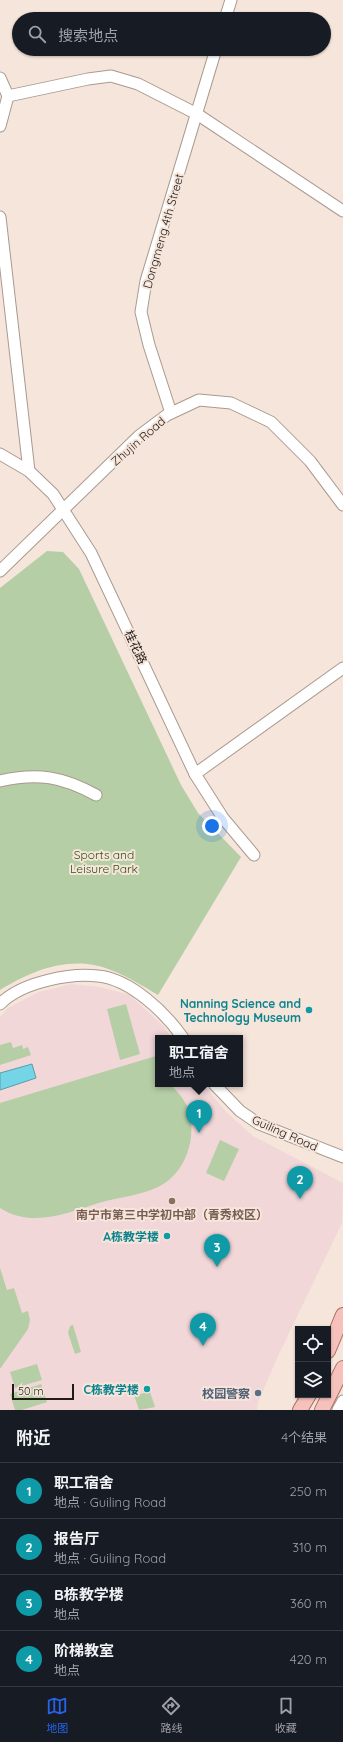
<!DOCTYPE html>
<html lang="zh">
<head>
<meta charset="utf-8">
<style>
	body { margin:0; font-family:Quicksand,"Noto Sans SC",sans-serif; background:#242831; color:#f1f3f6 }
	.controls { position:absolute; right:12px; bottom:12px; display:grid; overflow:hidden; border-radius:0px; box-shadow:0 1px 3px #0004 }
	.controls button { width:36px; height:36px; display:grid; place-items:center; padding:0; border:0; border-bottom:1px solid #363941; background:#171b24; color:#f1f3f6; font:20px sans-serif }
	.scale { position:absolute; left:12px; bottom:10px; width:62px; box-sizing:border-box; padding-left:4px; border:2px solid #211b17; border-top:0; font-size:11px; line-height:14px; white-space:nowrap; color:#211b17; -webkit-text-stroke:3px #f6e5da; paint-order:stroke }
	.you { position:absolute; left:212px; top:826px; width:14px; height:14px; margin:-10px; border:3px solid #fff; border-radius:50%; background:#1a73e8; box-shadow:0 0 0 6px #1a73e833 }
	.badge { display:grid; place-items:center; width:26px; height:26px; border-radius:50%; background:#2563eb; color:#fff; font-size:13px; font-weight:700 }
	.pin { position:absolute; translate:-50% -33px; filter:drop-shadow(0 1px 2px #0008) }
	.pin::after { content:''; position:absolute; top:21px; width:14px; height:12px; background:inherit; clip-path:polygon(0 0,100% 0,50% 100%) }
	.popup { position:absolute; left:155px; top:1035px; width:88px; height:52px; box-sizing:border-box; display:grid; place-content:center; border-radius:0px; background:#171b24; filter:drop-shadow(0 1px 3px #0005); font-size:13px; white-space:nowrap; color:#9ea1a6 }
	.popup b { font-size:15px; color:#f1f3f6 }
	.popup::after { content:''; position:absolute; left:50%; top:100%; margin-left:-8px; border:8px solid transparent; border-top-color:#171b24 }
	.list { margin:0; padding:0; list-style:none }
	h2 { display:flex; justify-content:space-between; align-items:center; height:52px; margin:0; padding:0 16px; font-size:17px }
	h2 small { font-size:13px; font-weight:400; color:#9ea1a6 }
	.list li { display:grid; grid-template-columns:26px 1fr auto; gap:12px; align-items:center; box-sizing:border-box; height:56px; padding:0 16px; border-top:1px solid #363941 }
	.list b { display:block; font-size:15px; white-space:nowrap }
	.list p { margin:0; font-size:13px; white-space:nowrap; color:#9ea1a6 }
	.list em { font-size:13px; font-style:normal; color:#9ea1a6 }
	.icon { flex:none; width:22px; height:22px; fill:none; stroke:currentColor; stroke-width:2; stroke-linecap:round; stroke-linejoin:round }
	.map { position:relative; flex:none; width:343px; height:1410px; overflow:hidden }
	.search { position:absolute; background:#171b24; box-shadow:0 1px 3px #0004; left:12px; right:12px; top:12px; height:44px; display:flex; align-items:center; gap:10px; box-sizing:border-box; padding:0 14px; border-radius:22px; color:#9ea1a6; font-size:15px }
	.sheet { height:276px; background:#171b24 }
	nav { display:flex; justify-content:space-around; align-items:center; box-sizing:border-box; height:56px; border-top:1px solid #363941; background:#171b24; font-size:11px; color:#9ea1a6 }
	nav a { display:grid; justify-items:center; gap:2px }
	nav .on { color:#2563eb }
	.map>svg:first-child { display:block }
	.education { fill:#f2d7d9 }
	.green { fill:#b5cea6 }
	.water { fill:#73d5e6; stroke:#5a9da8 }
	.lines { fill:none; stroke-linecap:round; stroke-linejoin:round }
	.minor-casing { stroke:#a99a8f; stroke-width:13 }
	.major-casing { stroke:#a96c64; stroke-width:16 }
	.minor { stroke:#fff; stroke-width:11 }
	.major { stroke:#f7c1bb; stroke-width:14 }
	.culture-dot { fill:#0f9aa8; stroke:#f6e5da; stroke-width:1.5 }
	.education-dot { fill:#8d6e63; stroke:#f6e5da; stroke-width:1.5 }
	.service-dot { fill:#5c6f8a; stroke:#f6e5da; stroke-width:1.5 }
	.labels { text-anchor:middle; dominant-baseline:central; stroke-width:4; stroke-linejoin:round; paint-order:stroke }
	.street-label { font-size:12px; fill:#211b17; stroke:#f6e5da }
	.park-label { font-size:12px; fill:#2e4f0d; stroke:#f6e5da }
	.culture-label { font-size:12px; font-weight:bold; fill:#0d838f; stroke:#f6e5da; text-anchor:end }
	.education-label { font-size:12px; font-weight:bold; fill:#785e54; stroke:#f6e5da }
	.service-label { font-size:12px; font-weight:bold; fill:#4e5e75; stroke:#f6e5da; text-anchor:end }
</style>
</head>
<body>
<div class="map">
<svg width="343" height="1410" viewBox="0 0 343 1410">
	<rect width="100%" height="100%" fill="#f6e5da"/>
	<polygon class="education" points="71,984 100,987 130,995 164,1027 171,1038 158,1038 158,1084 203,1084 226,1112 253,1136 343,1183 342,1223 279,1354 258,1402 257,1410 0,1410 0,1369 10,1352 0,1296 0,1017 8,1008 39,992"/>
	<g class="green">
		<path d="M47 551 63 552 79 569 181 785 198 813 241 857 158 995C138 983 111 966 87 964 56 961 26 974 0 990V588Z"/>
		<polygon points="126,1004 140,1054 120,1060 107,1009"/>
		<polygon points="11,1042 13,1048 22,1045 23,1049 28,1047 31,1055 0,1065 0,1045"/>
		<path d="M156 1056 158 1058V1084H170C177 1091 184 1099 188 1108 198 1136 186 1174 158 1187 141 1195 121 1197 102 1202 69 1212 33 1229 0 1208V1103Z"/>
		<polygon points="220,1140 239,1149 224,1181 206,1173"/>
		<polygon points="0,1268 7,1290 14,1288 22,1313 28,1311 30,1320 28,1329 0,1369"/>
		<polygon points="73,1325 81,1352 75,1354 68,1333 70,1326"/>
		<polygon points="37,1364 42,1380 15,1388 10,1372"/>
		<polygon points="41,1384 47,1402 22,1410 15,1410 10,1394"/>
		<polygon points="150,1392 155,1407 139,1410 134,1395"/>
	</g>
	<polygon class="water" points="32,1064 36,1078 0,1090 0,1073"/>
	<g class="lines">
		<defs>
			<g id="minor">
				<polyline points="225,19 231,0"/>
				<polyline points="0,78 8,96 0,126"/>
				<polyline points="8,96 88,79 111,76 138,84 197,114 343,211"/>
				<polyline points="0,217 29,471"/>
				<polyline points="171,413 149,345 141,312 146,281 216,49"/>
				<polyline points="0,454 29,471 53,494 91,553 195,774 223,818 254,855"/>
				<polyline points="0,571 139,436 167,415 199,400 231,403 271,422 310,461 343,505"/>
				<polyline points="195,774 343,668"/>
				<path d="M0 781C38 772 63 777 96 795"/>
				<path d="M0 1004C13 991 32 984 49 980 65 976 82 974 98 976 130 979 165 1012 183 1038"/>
				<polyline points="214,1084 240,1111 259,1124 343,1157"/>
				<polyline points="338,1410 343,1401"/>
			</g>
			<g id="major">
				<polyline points="328,1351 343,1315"/>
				<polyline points="300,1410 309,1395"/>
				<polyline points="322,1410 343,1368"/>
			</g>
		</defs>
		<use href="#minor" class="minor-casing"/>
		<use href="#major" class="major-casing"/>
		<use href="#minor" class="minor"/>
		<use href="#major" class="major"/>
	</g>
	<g class="culture-dot">
		<circle cx="309" cy="1010" r="4"/>
		<circle cx="167" cy="1236" r="4"/>
		<circle cx="147" cy="1389" r="4"/>
	</g>
	<circle class="education-dot" cx="172" cy="1201" r="4"/>
	<circle class="service-dot" cx="258" cy="1393" r="4"/>
	<g class="labels">
		<g class="street-label">
			<text transform="translate(163 231) rotate(-74)">Dongmeng 4th Street</text>
			<text transform="translate(138 441) rotate(-41)">Zhujin Road</text>
			<text transform="translate(136 647) rotate(65)">桂花路</text>
			<text transform="translate(285 1133) rotate(24)">Guiling Road</text>
		</g>
		<g class="park-label">
			<text x="104" y="854">Sports and<tspan x="104" dy="14">Leisure Park</tspan></text>
		</g>
		<g class="culture-label">
			<text x="301" y="1003">Nanning Science and<tspan x="301" dy="14">Technology Museum</tspan></text>
			<text x="159" y="1236">A栋教学楼</text>
			<text x="139" y="1389">C栋教学楼</text>
		</g>
		<g class="education-label">
			<text x="172" y="1214">南宁市第三中学初中部（青秀校区）</text>
		</g>
		<g class="service-label">
			<text x="250" y="1393">校园警察</text>
		</g>
	</g>
</svg>
<div class="controls">
<button><svg class="icon" aria-label="locate" viewBox="0 0 24 24"><circle cx="12" cy="12" r="6"/><path d="M12 2v4M12 18v4M2 12h4M18 12h4"/></svg></button>
<button><svg class="icon" aria-label="layers" viewBox="0 0 24 24"><path d="M12 4l9 5-9 5-9-5zM3 14l9 5 9-5"/></svg></button>
</div>
<div class="scale">50 m</div>
<div class="you"></div>
<div class="pin badge" style="left:199px;top:1133px;background:#0f9aa8">1</div>
<div class="popup"><b>职工宿舍</b>地点</div>
<div class="pin badge" style="left:300px;top:1199px;background:#0f9aa8">2</div>
<div class="pin badge" style="left:217px;top:1267px;background:#0f9aa8">3</div>
<div class="pin badge" style="left:203px;top:1346px;background:#0f9aa8">4</div>
<div class="search"><svg class="icon" aria-label="search" viewBox="0 0 24 24"><circle cx="10" cy="10" r="6"/><path d="M15 15l6 6"/></svg>搜索地点</div>
</div>
<section class="sheet">
<h2>附近<small>4个结果</small></h2>
<ul class="list">
<li><span class="badge" style="background:#0f9aa8">1</span><div><b>职工宿舍</b><p>地点 · Guiling Road</p></div><em>250 m</em></li>
<li><span class="badge" style="background:#0f9aa8">2</span><div><b>报告厅</b><p>地点 · Guiling Road</p></div><em>310 m</em></li>
<li><span class="badge" style="background:#0f9aa8">3</span><div><b>B栋教学楼</b><p>地点</p></div><em>360 m</em></li>
<li><span class="badge" style="background:#0f9aa8">4</span><div><b>阶梯教室</b><p>地点</p></div><em>420 m</em></li>
</ul>
</section>
<nav>
<a class="on"><svg class="icon" aria-label="map" viewBox="0 0 24 24"><path d="M3 6l6-2 6 2 6-2v14l-6 2-6-2-6 2zM9 4v14M15 6v14"/></svg>地图</a>
<a><svg class="icon" aria-label="directions" viewBox="0 0 24 24"><path d="M12 3l9 9-9 9-9-9zM9 14v-3h6M13 9l2 2-2 2"/></svg>路线</a>
<a><svg class="icon" aria-label="saved" viewBox="0 0 24 24"><path d="M7 4h10v16l-5-4-5 4z"/></svg>收藏</a>
</nav>
</body>
</html>
